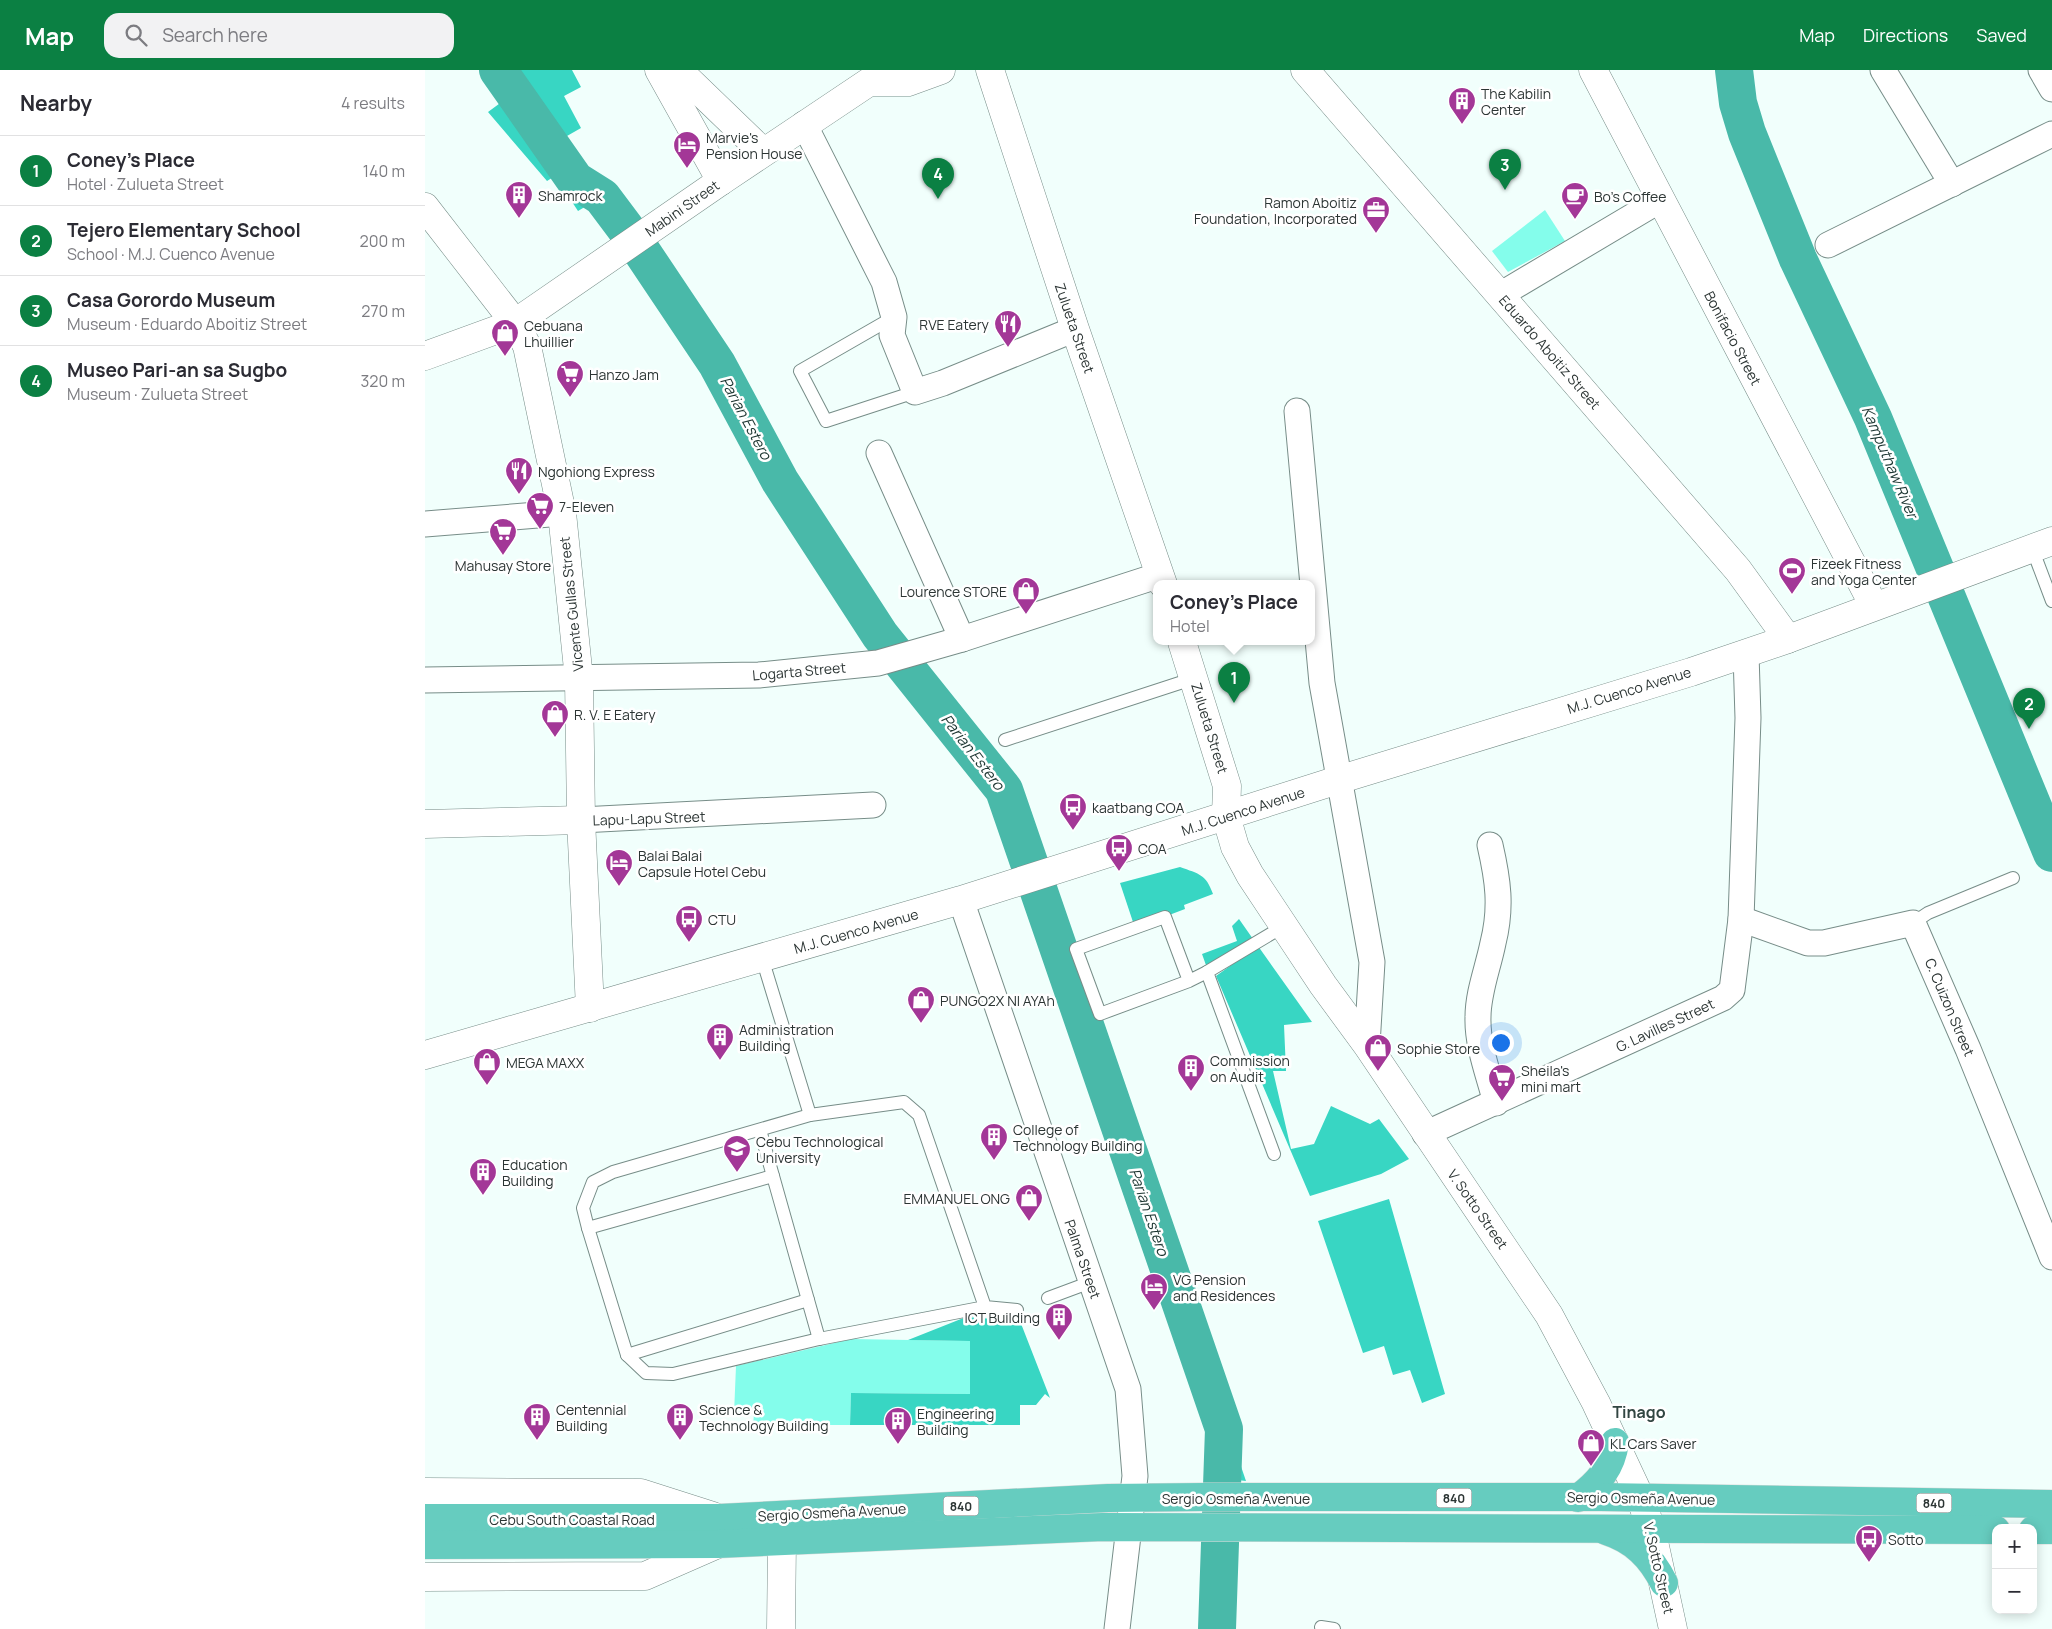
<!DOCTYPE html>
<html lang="en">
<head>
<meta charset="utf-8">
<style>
	body { margin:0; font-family:Manrope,sans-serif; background:#f2f2f3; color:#2b2b33 }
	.controls { position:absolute; right:15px; bottom:15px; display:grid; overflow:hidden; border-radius:10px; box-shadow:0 2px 12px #0003 }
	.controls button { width:45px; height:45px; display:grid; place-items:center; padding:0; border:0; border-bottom:1px solid #e1e1e2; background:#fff; color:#2b2b33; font:25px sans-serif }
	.you { position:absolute; left:1075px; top:972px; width:18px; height:18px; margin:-12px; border:4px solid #fff; border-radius:50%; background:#1a73e8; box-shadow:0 0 0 8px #1a73e833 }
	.badge { display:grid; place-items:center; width:32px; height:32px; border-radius:50%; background:#0b8043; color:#fff; font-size:16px; font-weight:700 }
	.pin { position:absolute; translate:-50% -41px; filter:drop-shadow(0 1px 2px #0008) }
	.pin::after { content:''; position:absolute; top:26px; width:18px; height:15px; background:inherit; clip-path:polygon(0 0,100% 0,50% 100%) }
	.popup { position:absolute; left:728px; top:510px; width:162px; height:65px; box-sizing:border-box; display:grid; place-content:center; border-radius:10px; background:#fff; filter:drop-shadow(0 1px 4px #0005); font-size:16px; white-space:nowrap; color:#7c7c81 }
	.popup b { font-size:19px; color:#2b2b33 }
	.popup::after { content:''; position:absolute; left:50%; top:100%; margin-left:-10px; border:10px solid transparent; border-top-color:#fff }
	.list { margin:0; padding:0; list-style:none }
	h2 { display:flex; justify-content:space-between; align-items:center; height:65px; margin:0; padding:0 20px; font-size:21px }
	h2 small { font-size:16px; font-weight:400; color:#7c7c81 }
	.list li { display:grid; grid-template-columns:32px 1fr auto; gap:15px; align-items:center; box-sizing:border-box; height:70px; padding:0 20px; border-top:1px solid #e1e1e2 }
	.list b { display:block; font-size:19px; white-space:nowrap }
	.list p { margin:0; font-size:16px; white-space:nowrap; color:#7c7c81 }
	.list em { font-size:16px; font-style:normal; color:#7c7c81 }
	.icon { flex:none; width:28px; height:28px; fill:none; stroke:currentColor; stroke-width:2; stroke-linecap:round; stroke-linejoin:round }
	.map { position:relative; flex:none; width:1627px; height:1559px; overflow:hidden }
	header { display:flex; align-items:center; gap:30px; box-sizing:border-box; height:70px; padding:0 25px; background:#0b8043; color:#fff }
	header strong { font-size:24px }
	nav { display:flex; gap:28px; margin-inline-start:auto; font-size:18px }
	.search { width:350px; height:45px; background:#f2f2f3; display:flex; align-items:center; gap:12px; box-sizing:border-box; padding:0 18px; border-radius:15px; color:#7c7c81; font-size:19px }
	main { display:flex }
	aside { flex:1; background:#fff }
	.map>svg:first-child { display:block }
	.green { fill:#84fdeb }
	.forest { fill:#38d6c3 }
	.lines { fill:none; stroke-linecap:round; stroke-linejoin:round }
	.river { stroke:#49b9a9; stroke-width:38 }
	.service-casing { stroke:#778d88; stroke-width:14 }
	.minor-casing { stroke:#778d88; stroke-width:27 }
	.tertiary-casing { stroke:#778d88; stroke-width:29 }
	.secondary-casing { stroke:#778d88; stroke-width:29 }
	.trunk-casing { stroke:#d9dbda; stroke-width:29 }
	.service { stroke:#fff; stroke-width:12 }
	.minor { stroke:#fff; stroke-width:25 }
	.tertiary { stroke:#fff; stroke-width:28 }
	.secondary { stroke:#fff; stroke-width:28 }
	.trunk { stroke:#66ccbf; stroke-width:28 }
	.labels { text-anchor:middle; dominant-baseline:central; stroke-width:5; stroke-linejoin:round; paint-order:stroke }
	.shield { fill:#fff; stroke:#6b7271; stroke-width:1 }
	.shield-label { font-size:12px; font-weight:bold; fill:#2c3534 }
	.poi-label { font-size:14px; fill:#2c3534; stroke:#fff; text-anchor:start }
	.street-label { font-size:14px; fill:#2c3534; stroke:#fff }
	.water-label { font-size:15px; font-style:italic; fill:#1c3531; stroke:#fff }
	.quarter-label { font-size:16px; font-weight:bold; fill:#324642; stroke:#fff }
</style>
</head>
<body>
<header>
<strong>Map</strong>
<div class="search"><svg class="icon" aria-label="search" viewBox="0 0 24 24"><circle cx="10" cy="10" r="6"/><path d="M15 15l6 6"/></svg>Search here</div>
<nav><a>Map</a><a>Directions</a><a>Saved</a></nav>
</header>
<main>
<aside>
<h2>Nearby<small>4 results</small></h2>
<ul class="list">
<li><span class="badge">1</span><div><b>Coney's Place</b><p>Hotel · Zulueta Street</p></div><em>140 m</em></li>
<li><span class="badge">2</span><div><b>Tejero Elementary School</b><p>School · M.J. Cuenco Avenue</p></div><em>200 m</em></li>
<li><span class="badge">3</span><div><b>Casa Gorordo Museum</b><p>Museum · Eduardo Aboitiz Street</p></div><em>270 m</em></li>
<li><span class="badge">4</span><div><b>Museo Pari-an sa Sugbo</b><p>Museum · Zulueta Street</p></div><em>320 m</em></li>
</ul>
</aside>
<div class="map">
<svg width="1627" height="1559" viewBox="0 0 1627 1559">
	<rect width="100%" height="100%" fill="#f1fffc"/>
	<g class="green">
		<polygon points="1120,140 1140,171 1083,202 1067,181"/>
		<polygon points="426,1269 545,1271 545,1324 426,1323 425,1355 328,1355 329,1344 309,1344 311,1296"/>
	</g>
	<g class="forest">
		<polygon points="60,0 147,0 156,17 139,26 156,58 135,70 153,103 162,98 189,126 193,124 207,148 188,163 168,132 153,141 130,106 122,111 63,42 82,28"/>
		<path d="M755 797C774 804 781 804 788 824L759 835 760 839 710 858 695 813Z"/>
		<polygon points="623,832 625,838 821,1411 795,1408 775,1332 758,1287 764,1284 600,837"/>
		<polygon points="814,849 828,869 782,898 777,884 812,871 807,856"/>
		<polygon points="833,876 887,952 859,955 861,1001 848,1001 866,1079 889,1074 906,1036 945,1054 954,1049 984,1089 956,1104 885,1126 791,906"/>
		<polygon points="964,1129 1020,1324 997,1333 985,1300 968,1305 959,1276 938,1283 893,1151"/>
		<polygon points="541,1247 595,1251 625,1328 620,1324 611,1335 595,1335 595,1355 425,1355 426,1323 545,1324 545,1271 483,1270"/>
	</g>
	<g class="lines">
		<g class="river">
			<polyline points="73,0 150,110 177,127 207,167 292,294 355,411 455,565 579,720 799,1359 792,1559"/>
			<polyline points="1309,0 1313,33 1322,63 1373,189 1448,348 1627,783"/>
		</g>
		<defs>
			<g id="service">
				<polyline points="469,247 375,301 401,351 490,322"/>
				<polyline points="1607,478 1627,531"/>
				<polyline points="580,670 770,608"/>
				<polyline points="1488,853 1503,843 1588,808"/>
				<polyline points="337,888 385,1045"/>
				<polyline points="764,911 740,847 651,879 675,944 764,911 782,902"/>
				<polyline points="335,1060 394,1269"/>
				<polyline points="849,1084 782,902 859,856"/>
				<polyline points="163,1158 348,1106"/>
				<polyline points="623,1228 666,1212"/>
				<polyline points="560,1237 494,1045 479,1032 385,1045 188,1102 168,1112 158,1138 163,1158 202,1285 221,1303 248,1304 394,1269 560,1237 592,1240"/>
				<polyline points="202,1285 383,1230"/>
				<polyline points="896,1557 909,1559"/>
			</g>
			<g id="minor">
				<polyline points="1458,0 1527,114"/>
				<polyline points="1616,0 1627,19"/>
				<polyline points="379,54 459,212 469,247 467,265 490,322 518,313 650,259"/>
				<polyline points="1403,175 1627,64"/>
				<polyline points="1075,225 1235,130"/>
				<polyline points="872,341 897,613 947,892 942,975"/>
				<polyline points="454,383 537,569"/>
				<polyline points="0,454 137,443"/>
				<polyline points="0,610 334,605 453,593 537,569 735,505"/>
				<polyline points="156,750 448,735"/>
				<path d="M1065 775C1073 810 1077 837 1068 873 1063 898 1053 922 1053 947 1052 976 1064 1005 1071 1033"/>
				<polyline points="536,830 703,1319 710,1406 692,1559"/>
				<polyline points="1316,849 1383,873 1399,873 1488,853 1543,979 1627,1187"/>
				<polyline points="1000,1064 1298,928 1307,920 1316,849 1323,648 1321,584"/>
			</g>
			<g id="tertiary">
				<polyline points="565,0 650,259 738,514"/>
				<polyline points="0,137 90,253 102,276 137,443 154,609 156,750 165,938"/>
				<polyline points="0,286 90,253 296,111"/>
				<polyline points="757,572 802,716 801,746 810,777 825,805 898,915 942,975 1124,1245 1171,1333 1215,1427 1226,1458 1248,1559"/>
				<polyline points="0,754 156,750"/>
				<polyline points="0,1422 216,1423 288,1446"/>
				<polyline points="0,1507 220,1506 293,1474"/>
				<polyline points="356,1559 357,1471"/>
			</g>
			<g id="secondary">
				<polyline points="234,0 296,111 444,12 483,12 516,0"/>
				<polyline points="253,0 338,82"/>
				<polyline points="880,0 1313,500 1363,569"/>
				<polyline points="1168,0 1449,536"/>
				<polyline points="0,985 536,830 913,710 1266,602 1363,569 1627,471"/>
			</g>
			<g id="trunk">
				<path d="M1153 1428C1173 1413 1187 1398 1190 1372"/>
				<polyline points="0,1448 294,1448 683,1428 779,1427 1176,1427 1627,1434"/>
				<polyline points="1608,1460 1627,1460"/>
				<path d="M1181 1461C1209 1470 1226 1487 1239 1513"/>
				<polyline points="0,1475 293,1474 678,1457 1571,1460"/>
			</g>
		</defs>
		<use href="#service" class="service-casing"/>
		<use href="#minor" class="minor-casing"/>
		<use href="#tertiary" class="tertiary-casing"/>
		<use href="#secondary" class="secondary-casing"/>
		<use href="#trunk" class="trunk-casing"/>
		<use href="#service" class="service"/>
		<use href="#minor" class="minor"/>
		<use href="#tertiary" class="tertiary"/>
		<use href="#secondary" class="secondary"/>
		<use href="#trunk" class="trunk"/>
	</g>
	<defs>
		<symbol id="building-pin" viewBox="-11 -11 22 30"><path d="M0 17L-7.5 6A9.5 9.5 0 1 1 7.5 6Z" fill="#a33797" stroke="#fff"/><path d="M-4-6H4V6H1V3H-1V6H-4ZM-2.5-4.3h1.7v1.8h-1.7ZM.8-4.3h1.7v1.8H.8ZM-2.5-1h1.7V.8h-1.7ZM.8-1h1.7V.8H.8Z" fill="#fff"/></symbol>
		<symbol id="hotel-pin" viewBox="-11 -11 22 30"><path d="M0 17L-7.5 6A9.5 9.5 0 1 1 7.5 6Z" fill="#a33797" stroke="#fff"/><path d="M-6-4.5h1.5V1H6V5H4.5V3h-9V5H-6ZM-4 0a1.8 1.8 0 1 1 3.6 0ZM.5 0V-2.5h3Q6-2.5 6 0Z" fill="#fff"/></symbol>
		<symbol id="cafe-pin" viewBox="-11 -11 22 30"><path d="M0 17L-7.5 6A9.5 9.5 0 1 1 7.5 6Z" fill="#a33797" stroke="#fff"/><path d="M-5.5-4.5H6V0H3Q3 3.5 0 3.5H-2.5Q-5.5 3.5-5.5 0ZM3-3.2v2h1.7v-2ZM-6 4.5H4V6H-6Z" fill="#fff"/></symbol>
		<symbol id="office-pin" viewBox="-11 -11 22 30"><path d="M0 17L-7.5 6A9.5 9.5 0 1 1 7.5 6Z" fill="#a33797" stroke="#fff"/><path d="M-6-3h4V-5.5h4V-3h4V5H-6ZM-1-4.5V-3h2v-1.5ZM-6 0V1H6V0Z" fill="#fff"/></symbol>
		<symbol id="restaurant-pin" viewBox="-11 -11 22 30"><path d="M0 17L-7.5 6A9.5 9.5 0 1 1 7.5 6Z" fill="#a33797" stroke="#fff"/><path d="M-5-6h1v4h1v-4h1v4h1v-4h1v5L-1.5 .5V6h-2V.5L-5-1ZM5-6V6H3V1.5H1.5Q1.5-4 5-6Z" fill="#fff"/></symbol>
		<symbol id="shop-pin" viewBox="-11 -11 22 30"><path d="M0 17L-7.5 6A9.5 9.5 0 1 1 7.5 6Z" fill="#a33797" stroke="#fff"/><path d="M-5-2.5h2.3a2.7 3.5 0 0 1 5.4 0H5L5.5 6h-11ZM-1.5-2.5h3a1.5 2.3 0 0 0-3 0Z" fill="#fff"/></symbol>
		<symbol id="supermarket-pin" viewBox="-11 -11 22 30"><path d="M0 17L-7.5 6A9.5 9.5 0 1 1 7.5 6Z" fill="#a33797" stroke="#fff"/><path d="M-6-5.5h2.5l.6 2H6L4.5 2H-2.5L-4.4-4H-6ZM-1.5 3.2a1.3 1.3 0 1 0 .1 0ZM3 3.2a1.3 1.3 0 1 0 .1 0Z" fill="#fff"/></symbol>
		<symbol id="stadium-pin" viewBox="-11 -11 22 30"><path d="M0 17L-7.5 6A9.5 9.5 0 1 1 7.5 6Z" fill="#a33797" stroke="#fff"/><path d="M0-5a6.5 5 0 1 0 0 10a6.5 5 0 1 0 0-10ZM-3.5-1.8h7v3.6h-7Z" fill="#fff"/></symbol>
		<symbol id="bus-pin" viewBox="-11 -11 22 30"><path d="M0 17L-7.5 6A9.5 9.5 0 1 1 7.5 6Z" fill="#a33797" stroke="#fff"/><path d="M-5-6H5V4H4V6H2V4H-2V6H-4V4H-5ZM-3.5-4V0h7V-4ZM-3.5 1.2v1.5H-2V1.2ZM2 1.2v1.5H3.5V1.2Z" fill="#fff"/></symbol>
		<symbol id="university-pin" viewBox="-11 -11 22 30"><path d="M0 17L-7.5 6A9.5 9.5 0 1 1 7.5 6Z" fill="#a33797" stroke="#fff"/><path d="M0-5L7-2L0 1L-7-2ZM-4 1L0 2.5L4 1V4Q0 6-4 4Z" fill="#fff"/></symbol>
	</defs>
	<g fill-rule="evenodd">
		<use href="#building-pin" x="1021" y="15" width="32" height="43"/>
		<use href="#hotel-pin" x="246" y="59" width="32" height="43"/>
		<use href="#building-pin" x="78" y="109" width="32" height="43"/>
		<use href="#cafe-pin" x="1134" y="110" width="32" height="43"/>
		<use href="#office-pin" x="935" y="124" width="32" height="43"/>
		<use href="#restaurant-pin" x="567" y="238" width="32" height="43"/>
		<use href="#shop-pin" x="64" y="247" width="32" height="43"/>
		<use href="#supermarket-pin" x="129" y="288" width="32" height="43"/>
		<use href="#restaurant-pin" x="78" y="385" width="32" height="43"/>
		<use href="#supermarket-pin" x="99" y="420" width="32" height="43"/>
		<use href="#supermarket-pin" x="62" y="446" width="32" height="43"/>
		<use href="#stadium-pin" x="1351" y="485" width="32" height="43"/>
		<use href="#shop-pin" x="585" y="505" width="32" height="43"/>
		<use href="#shop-pin" x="114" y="628" width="32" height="43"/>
		<use href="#bus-pin" x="632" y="721" width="32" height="43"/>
		<use href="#bus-pin" x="678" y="762" width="32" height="43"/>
		<use href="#hotel-pin" x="178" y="777" width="32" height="43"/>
		<use href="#bus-pin" x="248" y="833" width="32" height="43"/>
		<use href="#shop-pin" x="480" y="914" width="32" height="43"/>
		<use href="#building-pin" x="279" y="951" width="32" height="43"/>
		<use href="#shop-pin" x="937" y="962" width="32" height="43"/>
		<use href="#shop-pin" x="46" y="976" width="32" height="43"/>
		<use href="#building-pin" x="750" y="982" width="32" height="43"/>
		<use href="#supermarket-pin" x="1061" y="992" width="32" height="43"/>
		<use href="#building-pin" x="553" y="1051" width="32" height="43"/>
		<use href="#university-pin" x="296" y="1063" width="32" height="43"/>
		<use href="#building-pin" x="42" y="1086" width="32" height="43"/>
		<use href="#shop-pin" x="588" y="1112" width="32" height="43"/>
		<use href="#hotel-pin" x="713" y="1201" width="32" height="43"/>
		<use href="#building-pin" x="618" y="1231" width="32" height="43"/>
		<use href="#building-pin" x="96" y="1331" width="32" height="43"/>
		<use href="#building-pin" x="239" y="1331" width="32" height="43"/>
		<use href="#building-pin" x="457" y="1335" width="32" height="43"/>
		<use href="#shop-pin" x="1150" y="1357" width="32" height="43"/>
		<use href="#bus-pin" x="1428" y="1453" width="32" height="43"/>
	</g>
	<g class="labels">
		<g class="shield">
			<rect x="1011.5" y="1418.5" width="35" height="19" rx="4"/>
			<rect x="1491.5" y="1423.5" width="35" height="19" rx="4"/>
			<rect x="518.5" y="1426.5" width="35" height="19" rx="4"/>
		</g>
		<g class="shield-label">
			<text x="1029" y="1428">840</text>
			<text x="1509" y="1433">840</text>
			<text x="536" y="1436">840</text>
		</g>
		<g class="poi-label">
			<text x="1056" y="23">The Kabilin<tspan x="1056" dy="16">Center</tspan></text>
			<text x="281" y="67">Marvie's<tspan x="281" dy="16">Pension House</tspan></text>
			<text x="113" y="125">Shamrock</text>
			<text x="1169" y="126">Bo's Coffee</text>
			<text x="932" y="132" text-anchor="end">Ramon Aboitiz<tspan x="932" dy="16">Foundation, Incorporated</tspan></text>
			<text x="564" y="254" text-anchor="end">RVE Eatery</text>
			<text x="99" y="255">Cebuana<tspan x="99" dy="16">Lhuillier</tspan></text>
			<text x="164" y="304">Hanzo Jam</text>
			<text x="113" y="401">Ngohiong Express</text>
			<text x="134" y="436">7-Eleven</text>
			<text x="1386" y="493">Fizeek Fitness<tspan x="1386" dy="16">and Yoga Center</tspan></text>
			<text x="78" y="495" text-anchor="middle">Mahusay Store</text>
			<text x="582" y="521" text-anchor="end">Lourence STORE</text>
			<text x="149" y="644">R. V. E Eatery</text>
			<text x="667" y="737">kaatbang COA</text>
			<text x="713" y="778">COA</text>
			<text x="213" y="785">Balai Balai<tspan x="213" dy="16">Capsule Hotel Cebu</tspan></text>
			<text x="283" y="849">CTU</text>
			<text x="515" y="930">PUNGO2X NI AYAh</text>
			<text x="314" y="959">Administration<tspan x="314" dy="16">Building</tspan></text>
			<text x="972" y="978">Sophie Store</text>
			<text x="785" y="990">Commission<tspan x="785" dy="16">on Audit</tspan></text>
			<text x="81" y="992">MEGA MAXX</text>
			<text x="1096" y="1000">Sheila's<tspan x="1096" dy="16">mini mart</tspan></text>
			<text x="588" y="1059">College of<tspan x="588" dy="16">Technology Building</tspan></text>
			<text x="331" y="1071">Cebu Technological<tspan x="331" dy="16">University</tspan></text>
			<text x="77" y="1094">Education<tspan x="77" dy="16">Building</tspan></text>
			<text x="585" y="1128" text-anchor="end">EMMANUEL ONG</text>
			<text x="748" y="1209">VG Pension<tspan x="748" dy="16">and Residences</tspan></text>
			<text x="615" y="1247" text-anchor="end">ICT Building</text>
			<text x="131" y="1339">Centennial<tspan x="131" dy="16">Building</tspan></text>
			<text x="274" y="1339">Science &amp;<tspan x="274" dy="16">Technology Building</tspan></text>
			<text x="492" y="1343">Engineering<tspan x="492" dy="16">Building</tspan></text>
			<text x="1185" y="1373">KL Cars Saver</text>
			<text x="1463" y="1469">Sotto</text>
		</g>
		<g class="street-label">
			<text transform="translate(257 138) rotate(-35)">Mabini Street</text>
			<text transform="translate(650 258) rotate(71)">Zulueta Street</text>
			<text transform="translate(1308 268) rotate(62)">Bonifacio Street</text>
			<text transform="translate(1125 282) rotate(49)">Eduardo Aboitiz Street</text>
			<text transform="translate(146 534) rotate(-96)">Vicente Gullas Street</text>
			<text transform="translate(374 601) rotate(-5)">Logarta Street</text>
			<text transform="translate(1204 620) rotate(-17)">M.J. Cuenco Avenue</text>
			<text transform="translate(785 658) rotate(73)">Zulueta Street</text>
			<text transform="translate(818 741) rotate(-18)">M.J. Cuenco Avenue</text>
			<text transform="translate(224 748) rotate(-2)">Lapu-Lapu Street</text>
			<text transform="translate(431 861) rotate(-16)">M.J. Cuenco Avenue</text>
			<text transform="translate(1525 937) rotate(67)">C. Cuizon Street</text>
			<text transform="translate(1240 955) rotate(-25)">G. Lavilles Street</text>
			<text transform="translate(1053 1139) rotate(55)">V. Sotto Street</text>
			<text transform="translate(658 1189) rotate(71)">Palma Street</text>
			<text x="811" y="1428">Sergio Osmeña Avenue</text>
			<text transform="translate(1216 1428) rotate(1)">Sergio Osmeña Avenue</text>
			<text transform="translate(407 1442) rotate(-3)">Sergio Osmeña Avenue</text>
			<text x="147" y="1449">Cebu South Coastal Road</text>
			<text transform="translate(1234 1498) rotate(77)">V. Sotto Street</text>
		</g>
		<g class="water-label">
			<text transform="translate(321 348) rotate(62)">Parian Estero</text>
			<text transform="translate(1465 392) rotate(67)">Kamputhaw River</text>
			<text transform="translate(548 682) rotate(52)">Parian Estero</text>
			<text transform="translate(724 1142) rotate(71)">Parian Estero</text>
		</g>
		<g class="quarter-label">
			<text x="1214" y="1342">Tinago</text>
		</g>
	</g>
</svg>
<div class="controls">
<button>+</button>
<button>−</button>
</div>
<div class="you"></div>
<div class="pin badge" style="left:809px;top:633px">1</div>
<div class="popup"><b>Coney's Place</b>Hotel</div>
<div class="pin badge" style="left:1604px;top:659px">2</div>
<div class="pin badge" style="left:1080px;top:120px">3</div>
<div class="pin badge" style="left:513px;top:129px">4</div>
</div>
</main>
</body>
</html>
